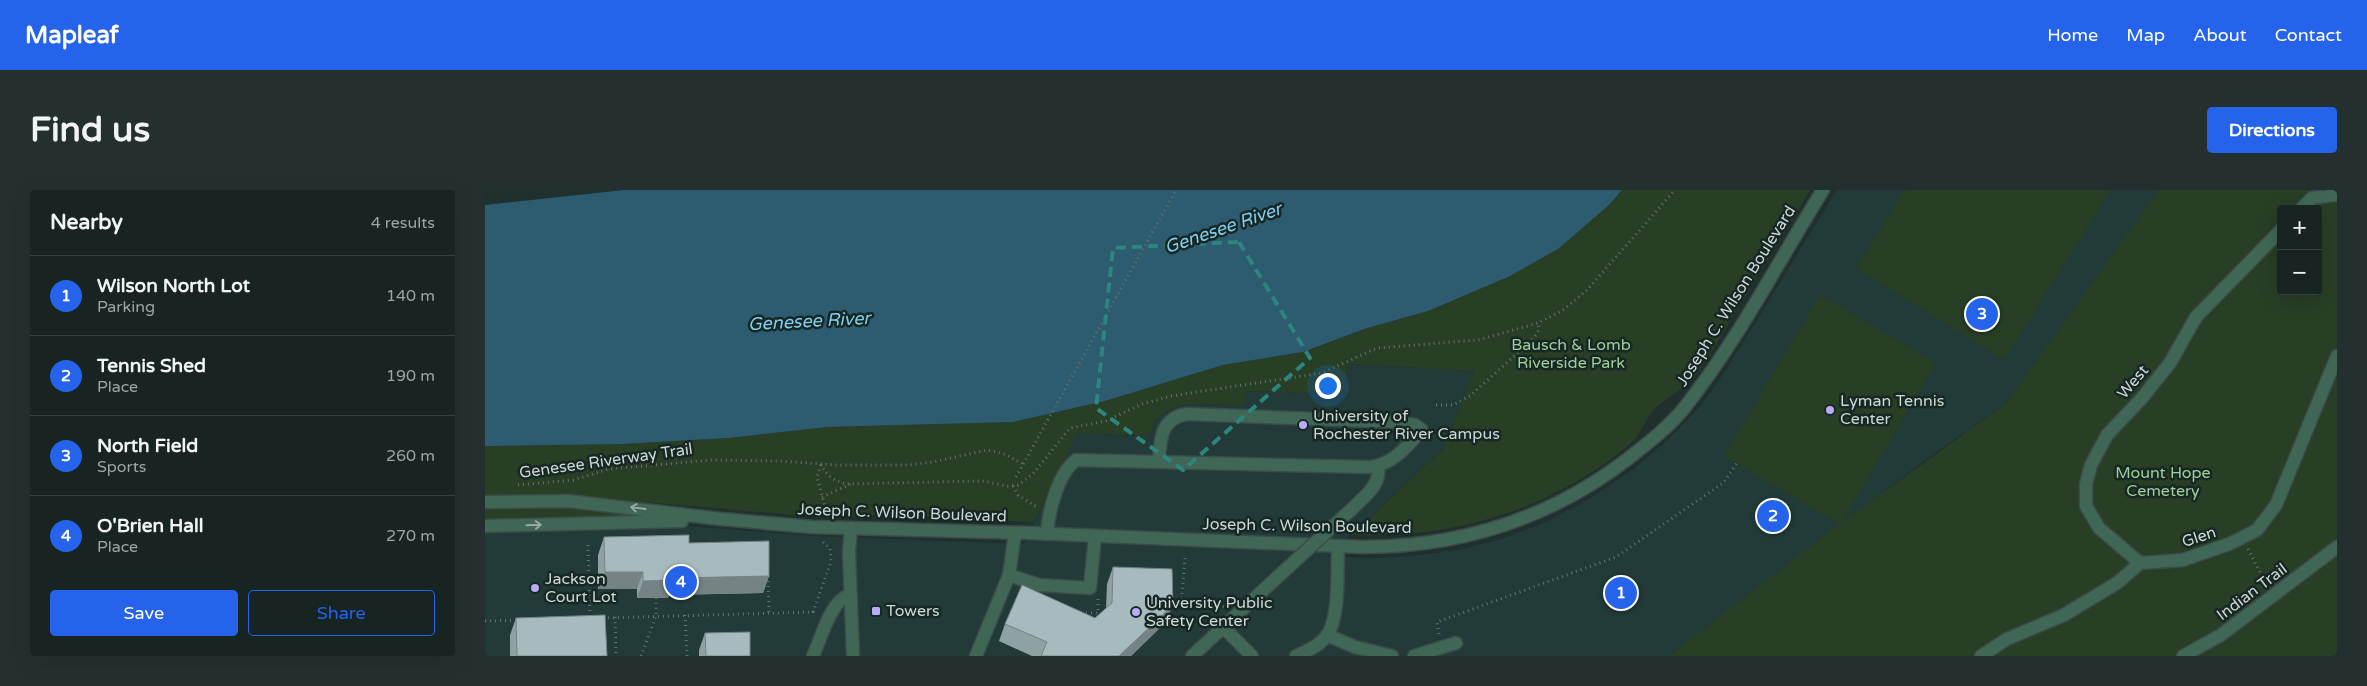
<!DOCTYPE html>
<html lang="en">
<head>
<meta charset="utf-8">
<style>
	body { margin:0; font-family:"Varela Round",sans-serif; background:#24302f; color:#f1f3f6 }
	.controls { position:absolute; right:15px; top:15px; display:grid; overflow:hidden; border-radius:5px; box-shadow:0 5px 20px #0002 }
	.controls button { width:45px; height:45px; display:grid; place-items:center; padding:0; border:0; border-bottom:1px solid #364140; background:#172422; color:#f1f3f6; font:25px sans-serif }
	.you { position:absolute; left:842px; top:195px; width:18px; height:18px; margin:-12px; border:4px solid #fff; border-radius:50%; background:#1a73e8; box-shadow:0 0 0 8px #1a73e833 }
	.badge { display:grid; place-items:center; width:32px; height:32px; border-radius:50%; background:#2563eb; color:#fff; font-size:16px; font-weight:700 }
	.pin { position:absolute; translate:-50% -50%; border:2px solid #fff; box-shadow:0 1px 5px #0006 }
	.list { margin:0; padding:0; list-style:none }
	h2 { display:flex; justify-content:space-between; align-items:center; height:65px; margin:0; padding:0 20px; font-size:21px }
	h2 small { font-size:16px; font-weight:400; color:#9ea4a5 }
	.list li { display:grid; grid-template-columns:32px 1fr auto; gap:15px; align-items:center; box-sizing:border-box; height:80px; padding:0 20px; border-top:1px solid #364140 }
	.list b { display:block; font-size:19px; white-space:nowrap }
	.list p { margin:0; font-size:16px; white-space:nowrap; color:#9ea4a5 }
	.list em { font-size:16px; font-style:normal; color:#9ea4a5 }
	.actions { display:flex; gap:10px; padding:15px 20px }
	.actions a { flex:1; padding:11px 0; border:1px solid #2563eb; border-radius:5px; text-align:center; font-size:18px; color:#2563eb }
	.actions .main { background:#2563eb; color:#fff }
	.map { position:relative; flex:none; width:1852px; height:466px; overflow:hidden; border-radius:5px }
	header { display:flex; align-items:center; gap:30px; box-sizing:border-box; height:70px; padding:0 25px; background:#2563eb; color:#fff }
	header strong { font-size:24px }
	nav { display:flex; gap:28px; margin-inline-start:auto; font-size:18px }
	.intro { display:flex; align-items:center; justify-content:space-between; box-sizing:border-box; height:120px; padding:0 30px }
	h1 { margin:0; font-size:35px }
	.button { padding:12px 22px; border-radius:5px; background:#2563eb; color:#fff; font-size:18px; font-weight:700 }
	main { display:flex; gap:30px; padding:0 30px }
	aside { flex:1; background:#172422; border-radius:5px; box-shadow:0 5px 20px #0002 }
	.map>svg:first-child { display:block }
	.built { fill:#223b38 }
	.green { fill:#283e25; fill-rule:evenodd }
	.water { fill:#2d5b6f }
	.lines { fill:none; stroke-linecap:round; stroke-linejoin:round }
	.minor-casing { stroke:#3b4b49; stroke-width:15 }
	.path { stroke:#62716f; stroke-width:3; stroke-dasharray:1 4; stroke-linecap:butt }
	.minor { stroke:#406755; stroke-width:12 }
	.minor-bridge-casing { stroke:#3b4b49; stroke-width:15; stroke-linecap:butt }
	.minor-bridge { stroke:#406755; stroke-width:12 }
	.wall { fill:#90a1a3 }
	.shaded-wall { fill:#758385 }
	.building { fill:#a7bbbe; stroke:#758385 }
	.oneway { stroke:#95aba2 }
	.marked { fill:none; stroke:#2c857e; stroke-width:4; stroke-dasharray:10 6; stroke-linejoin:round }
	.poi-dot { fill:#bbaaf6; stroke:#162724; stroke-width:2 }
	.labels { text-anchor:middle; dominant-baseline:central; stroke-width:5; stroke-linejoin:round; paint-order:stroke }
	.street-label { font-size:16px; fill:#cdd8d6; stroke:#162724 }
	.park-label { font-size:16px; fill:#9fce98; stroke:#162724 }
	.poi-label { font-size:16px; fill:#cdd8d6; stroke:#162724; text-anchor:start }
	.water-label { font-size:18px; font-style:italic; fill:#82cef1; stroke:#162724 }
</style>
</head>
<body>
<header>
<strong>Mapleaf</strong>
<nav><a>Home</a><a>Map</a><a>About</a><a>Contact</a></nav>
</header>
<div class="intro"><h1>Find us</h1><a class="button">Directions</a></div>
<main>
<aside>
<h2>Nearby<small>4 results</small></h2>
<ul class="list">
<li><span class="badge">1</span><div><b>Wilson North Lot</b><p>Parking</p></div><em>140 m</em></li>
<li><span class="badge">2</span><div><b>Tennis Shed</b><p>Place</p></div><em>190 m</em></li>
<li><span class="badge">3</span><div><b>North Field</b><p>Sports</p></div><em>260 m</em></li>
<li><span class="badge">4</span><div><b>O'Brien Hall</b><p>Place</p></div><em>270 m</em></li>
</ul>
<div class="actions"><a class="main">Save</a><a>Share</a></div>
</aside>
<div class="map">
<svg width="1852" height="466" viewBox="0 0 1852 466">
	<rect width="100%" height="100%" fill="#1f302e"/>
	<polygon class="built" points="1352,0 1676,0 1521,213 1435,274 1184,466 0,466 0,340 190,335 330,346 539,354 591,243 661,246 667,241 669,230 688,217 703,214 760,215 760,201 859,204 863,174 989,181 959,258 843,366 887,368 928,366 973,360 1016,349 1059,333 1104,309 1146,281 1184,249 1216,216 1243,177"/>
	<g class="green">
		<path d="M1137 0H1325C1302 39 1278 77 1254 116 1240 139 1227 164 1210 186 1200 199 1181 207 1169 220 1160 229 1156 245 1146 253 1069 319 966 350 866 345L959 258 989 181 863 174 859 204 761 201 760 215 703 214 688 217 670 230 667 241 661 246 592 243 549 332 385 325 360 328 321 326 89 306 0 307V256L138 254 244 248 342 237 528 232 620 211 738 175 818 162 879 139 943 121 1023 87 1124 15Z"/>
		<polygon points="1420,0 1626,0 1519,170 1371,78"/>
		<path d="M1674 0H1852V466H1184L1354 334 1239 266 1335 105 1451 173 1356 333 1521 213ZM1796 19H1833V101H1796Z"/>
		<polygon points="86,316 152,325 149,327 0,331 0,317"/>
	</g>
	<polygon class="water" points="139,0 1137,0 1124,15 1073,59 1023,87 943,121 879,139 818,162 738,175 620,211 528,232 342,237 244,248 138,254 0,256 0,15"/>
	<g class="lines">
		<defs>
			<g id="minor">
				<polyline points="1816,19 1827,8 1850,5 1847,0"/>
				<path d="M0 312 83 311 236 329 327 337 546 343 877 357C977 357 1065 329 1144 268 1163 253 1185 236 1200 217 1253 150 1293 72 1338 0"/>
				<path d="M869 317C881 305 896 295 893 276"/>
				<polyline points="0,336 197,331"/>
				<polyline points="366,338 364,362 368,466"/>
				<path d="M562 344C563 323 573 283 591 270L884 277C908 275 921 257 937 240L930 235 912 232 702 224C676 228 675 249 674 271"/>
				<polyline points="1655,373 1614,338 1601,316 1601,294 1606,275 1622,245 1657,208 1685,173 1711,127 1796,40"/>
				<polyline points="524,385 554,395 605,398 610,346"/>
				<polyline points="738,437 767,466"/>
				<polyline points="842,445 870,457 907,466"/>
				<path d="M328 466C336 449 346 409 365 405"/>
				<polyline points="491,466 524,385 530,343"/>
				<polyline points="707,466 785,394"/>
				<path d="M811 466C822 461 836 455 843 444 855 424 852 379 853 356"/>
				<polyline points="929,466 971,453"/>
				<polyline points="1496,466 1522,449 1579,425 1632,393 1655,373 1698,370 1744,354 1772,340 1791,315 1852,166"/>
				<polyline points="1698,466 1736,445 1852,357"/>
			</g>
		</defs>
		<use href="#minor" class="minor-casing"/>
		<g class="path">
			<polyline points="951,215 968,215 985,206 1049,148 1054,140 1053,133"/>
			<path d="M336 274C340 285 350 291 361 294L497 291 523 296 533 295 548 284 585 238 621 231 657 214 686 206 837 183 892 158 993 150 1053 133 1078 120 1101 101 1190 0"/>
			<polyline points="336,275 332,287 342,324"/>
			<polyline points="531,287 691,0"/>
			<polyline points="33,295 88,290 124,279 226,270 295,271 351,275 423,275 448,272 502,260 520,264 538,274"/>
			<polyline points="528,296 533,305 553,318"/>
			<polyline points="337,307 366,294"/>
			<polyline points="103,355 105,428"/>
			<polyline points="1763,359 1781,394"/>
			<polyline points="700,368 696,416 699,420 729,411 739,417"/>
			<polyline points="283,386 284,423"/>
			<polyline points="328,422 346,372 345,359 337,351"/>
			<polyline points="596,423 613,423 613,409"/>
			<polyline points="200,425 202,466"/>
			<polyline points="130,427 131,466"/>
			<polyline points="118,428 328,422 327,425"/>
			<polyline points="0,431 34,430"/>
			<polyline points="954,444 952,432 1131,367 1238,293 1252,273"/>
			<polyline points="156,466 171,426 171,408"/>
		</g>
		<use href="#minor" class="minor"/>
		<defs>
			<polyline id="minor-bridge" points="785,394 869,317"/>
		</defs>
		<use href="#minor-bridge" class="minor-bridge-casing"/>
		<use href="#minor-bridge" class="minor-bridge"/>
	</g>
	<g class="wall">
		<polygon points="1279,320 1301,325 1299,329 1288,338 1277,324"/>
		<polygon points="119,347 204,353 284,386 278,403 184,405 183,408 152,408 152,399 113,399 113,365"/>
		<polygon points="628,377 681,432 646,466 547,466 514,451 520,434 610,428 621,419 622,394"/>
		<polygon points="31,428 122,466 25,466 25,445"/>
		<polygon points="220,443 265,466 214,466 214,460"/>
	</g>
	<g class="shaded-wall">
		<polygon points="1301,325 1299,329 1288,338 1289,334"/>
		<polygon points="120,382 158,382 152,399 113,399"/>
		<polygon points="284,386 278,403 184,405 183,408 152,408 158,391 189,388"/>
		<polygon points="688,415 681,432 646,466 634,466"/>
	</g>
	<g class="building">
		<polygon points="1290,311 1301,325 1289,334 1279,320"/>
		<polygon points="204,345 204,353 284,351 284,386 189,388 189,390 158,391 158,382 120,382 119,347"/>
		<polygon points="628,377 687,379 688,415 634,466 556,466 562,452 520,434 537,395 610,428 627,413"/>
		<polygon points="120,425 122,466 32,466 31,428"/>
		<polygon points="265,442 265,466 221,466 220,443"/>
	</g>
	<defs><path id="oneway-shaft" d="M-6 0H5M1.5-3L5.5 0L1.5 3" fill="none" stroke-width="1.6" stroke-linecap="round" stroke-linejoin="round" transform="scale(1.25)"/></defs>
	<g class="oneway">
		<use href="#oneway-shaft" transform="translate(153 318) rotate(-172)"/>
		<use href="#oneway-shaft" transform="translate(49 335) rotate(-2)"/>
	</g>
	<path class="marked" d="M754 52 825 168 698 280 611 218 628 58Z"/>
	<g class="poi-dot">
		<circle cx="1345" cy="220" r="5"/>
		<circle cx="818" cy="235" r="5"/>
		<circle cx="50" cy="398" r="5"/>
		<rect x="386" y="416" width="10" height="10" rx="2.5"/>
		<circle cx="651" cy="422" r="5"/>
	</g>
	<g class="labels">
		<g class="street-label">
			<text transform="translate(1251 106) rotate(-58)">Joseph C. Wilson Boulevard</text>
			<text transform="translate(1648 192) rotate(-50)">West</text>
			<text transform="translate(121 271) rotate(-8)">Genesee Riverway Trail</text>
			<text transform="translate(417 323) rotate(2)">Joseph C. Wilson Boulevard</text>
			<text transform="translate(822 336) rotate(1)">Joseph C. Wilson Boulevard</text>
			<text transform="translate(1714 347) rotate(-18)">Glen</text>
			<text transform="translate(1767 402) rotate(-37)">Indian Trail</text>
		</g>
		<g class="park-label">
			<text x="1086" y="155">Bausch &amp; Lomb<tspan x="1086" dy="18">Riverside Park</tspan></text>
			<text x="1678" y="283">Mount Hope<tspan x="1678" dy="18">Cemetery</tspan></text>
		</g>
		<g class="poi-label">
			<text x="1355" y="211">Lyman Tennis<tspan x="1355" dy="18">Center</tspan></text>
			<text x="828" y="226">University of<tspan x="828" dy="18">Rochester River Campus</tspan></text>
			<text x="60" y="389">Jackson<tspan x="60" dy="18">Court Lot</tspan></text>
			<text x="661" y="413">University Public<tspan x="661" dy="18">Safety Center</tspan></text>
			<text x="401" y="421">Towers</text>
		</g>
		<g class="water-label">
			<text transform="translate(738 38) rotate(-19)">Genesee River</text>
			<text transform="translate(324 131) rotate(-3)">Genesee River</text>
		</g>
	</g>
</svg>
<div class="controls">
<button>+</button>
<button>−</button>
</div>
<div class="you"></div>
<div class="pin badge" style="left:1136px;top:403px">1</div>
<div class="pin badge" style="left:1288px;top:326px">2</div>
<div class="pin badge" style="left:1497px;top:124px">3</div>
<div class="pin badge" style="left:196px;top:392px">4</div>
</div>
</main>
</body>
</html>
